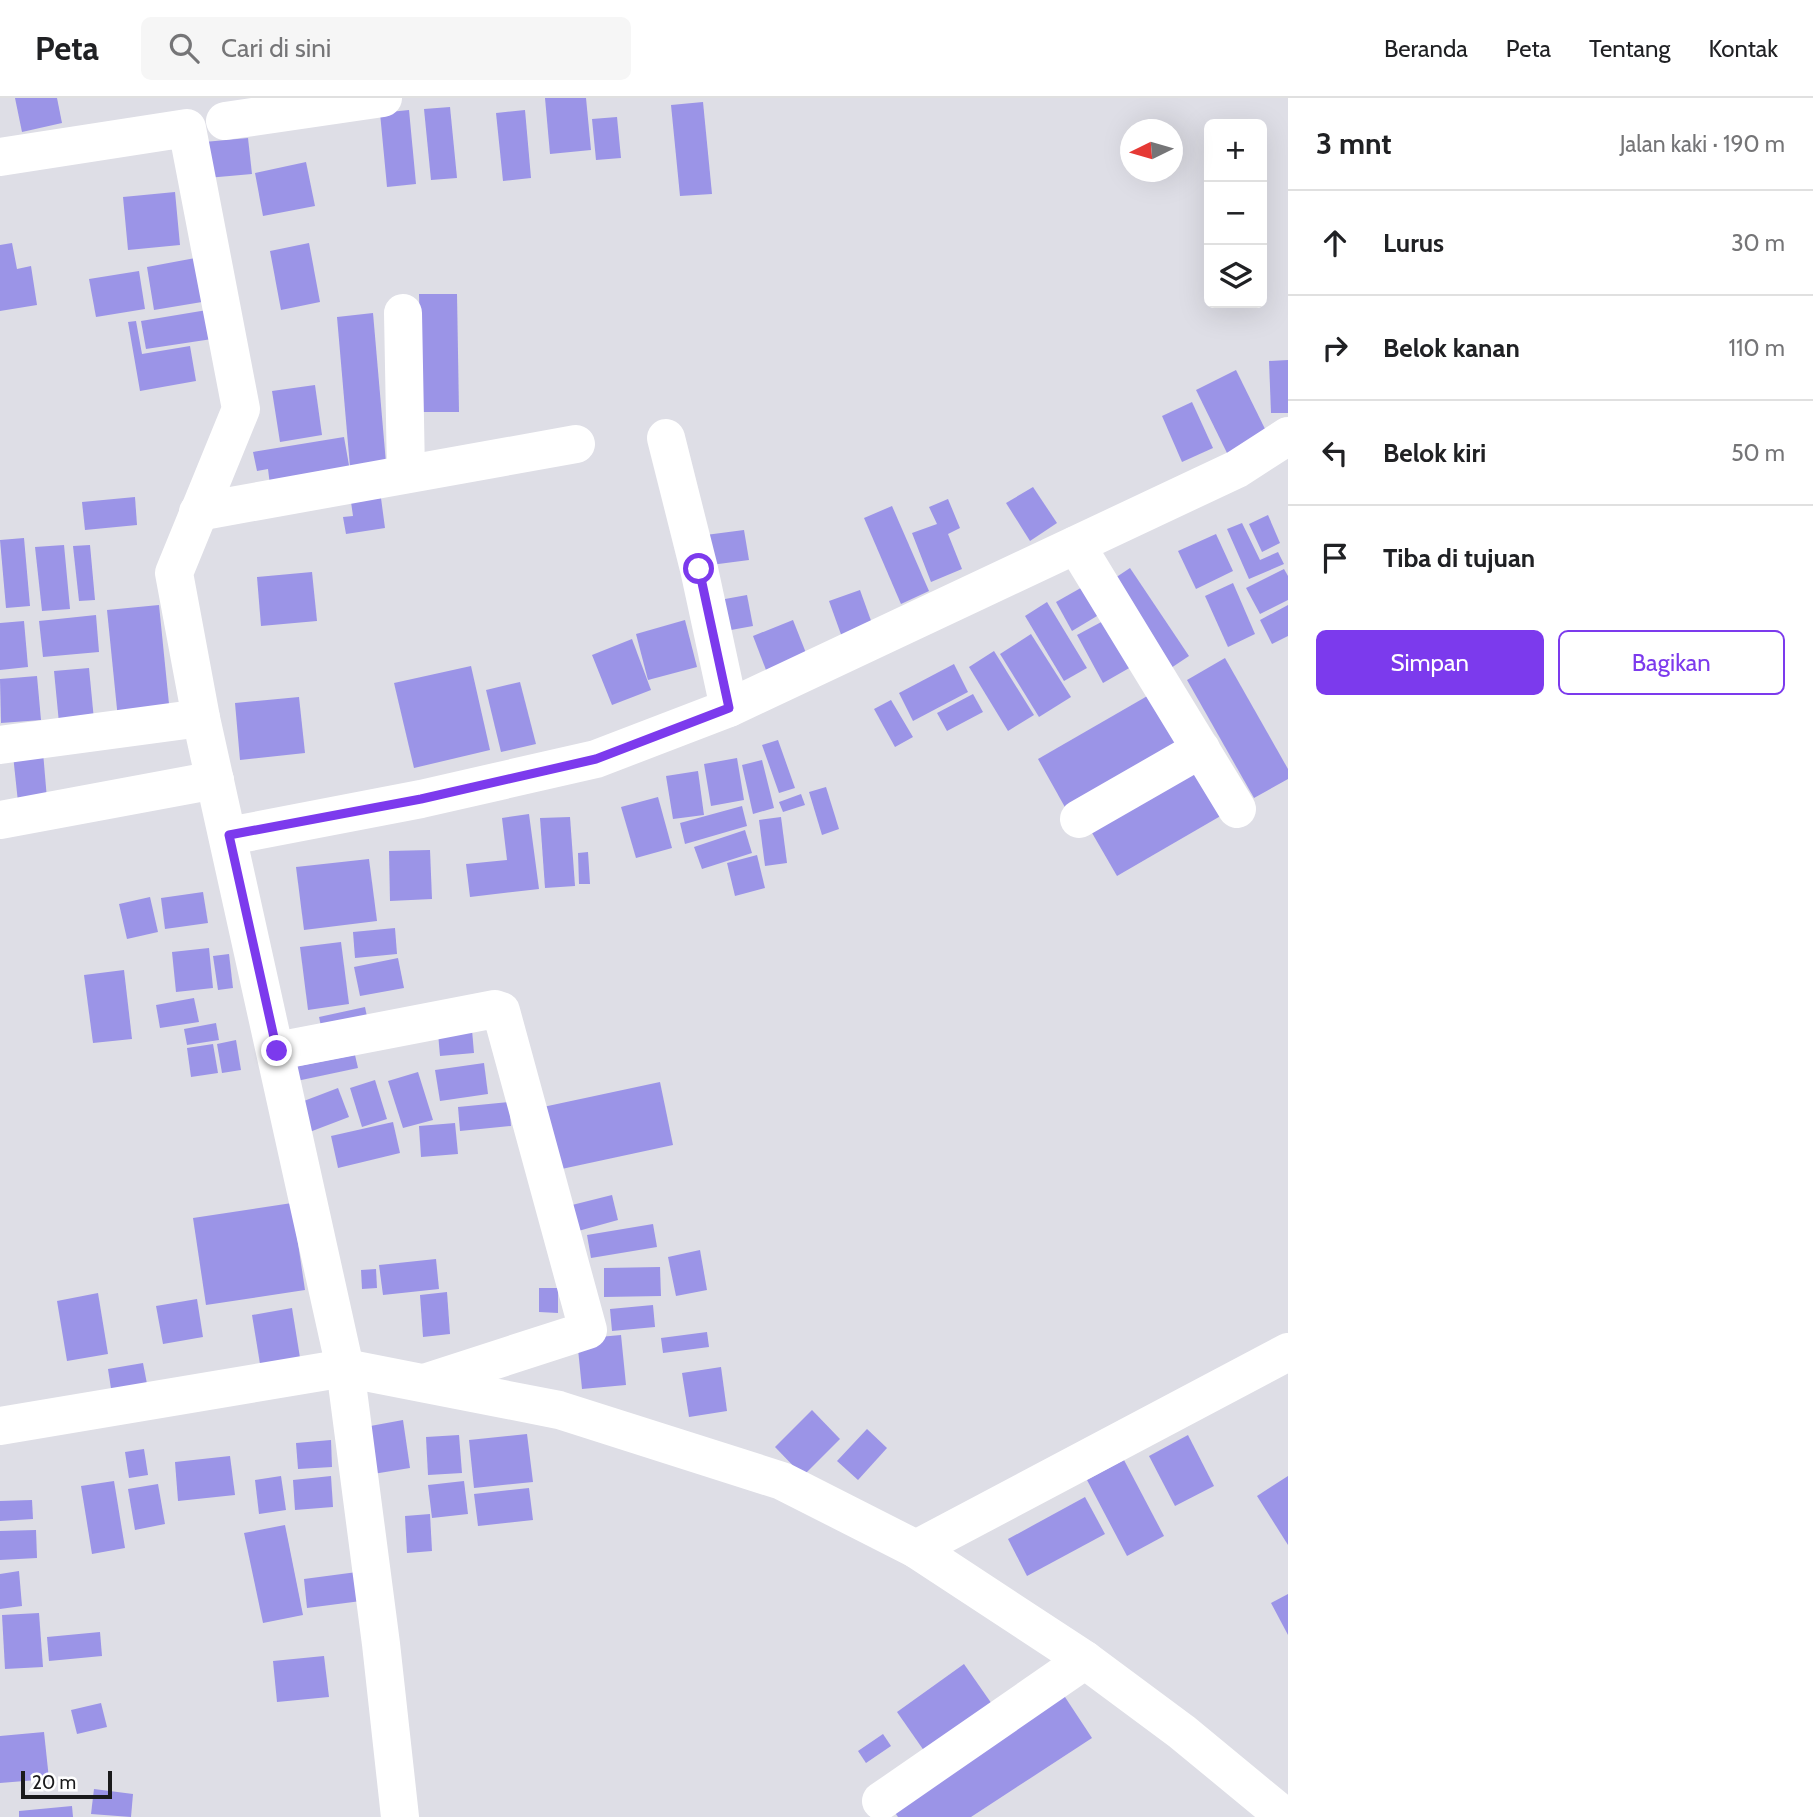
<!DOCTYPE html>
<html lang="id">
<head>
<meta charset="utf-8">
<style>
	body { margin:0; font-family:Cabin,sans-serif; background:#f6f6f6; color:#202124 }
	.controls { position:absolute; right:21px; top:21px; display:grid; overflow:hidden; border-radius:10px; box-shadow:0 7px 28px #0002 }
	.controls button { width:63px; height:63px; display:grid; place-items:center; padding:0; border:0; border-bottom:2px solid #e0e0e0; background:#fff; color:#202124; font:35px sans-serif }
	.compass { position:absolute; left:1120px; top:21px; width:63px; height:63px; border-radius:50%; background:#fff; box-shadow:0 7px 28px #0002; rotate:265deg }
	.scale { position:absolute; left:21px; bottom:18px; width:91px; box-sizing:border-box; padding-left:7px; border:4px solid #1a1a1c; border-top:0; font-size:19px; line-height:24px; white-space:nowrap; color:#1a1a1c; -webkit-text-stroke:5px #fff; paint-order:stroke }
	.stop { position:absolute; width:21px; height:21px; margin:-16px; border:5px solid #7c3aed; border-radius:50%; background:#fff }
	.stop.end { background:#7c3aed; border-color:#fff; box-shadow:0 2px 7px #0008 }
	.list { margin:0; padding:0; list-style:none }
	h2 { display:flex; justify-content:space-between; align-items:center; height:91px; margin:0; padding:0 28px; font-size:30px }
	h2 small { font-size:23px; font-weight:400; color:#757577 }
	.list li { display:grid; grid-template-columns:46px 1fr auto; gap:21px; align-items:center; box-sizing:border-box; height:105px; padding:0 28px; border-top:2px solid #e0e0e0 }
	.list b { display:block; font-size:26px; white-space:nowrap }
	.list em { font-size:23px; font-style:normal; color:#757577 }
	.actions { display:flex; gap:14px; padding:21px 28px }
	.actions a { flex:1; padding:16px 0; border:2px solid #7c3aed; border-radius:10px; text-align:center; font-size:24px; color:#7c3aed }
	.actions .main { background:#7c3aed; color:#fff }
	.icon { flex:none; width:38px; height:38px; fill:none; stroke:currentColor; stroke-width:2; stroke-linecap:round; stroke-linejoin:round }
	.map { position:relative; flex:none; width:1288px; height:1719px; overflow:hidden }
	header { display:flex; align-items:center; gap:42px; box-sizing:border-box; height:98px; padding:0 35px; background:#fff; border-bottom:2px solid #e0e0e0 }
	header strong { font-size:33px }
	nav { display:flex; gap:38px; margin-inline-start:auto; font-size:24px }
	.search { width:490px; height:63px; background:#f6f6f6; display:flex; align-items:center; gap:18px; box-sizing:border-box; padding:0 24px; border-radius:10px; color:#757577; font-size:26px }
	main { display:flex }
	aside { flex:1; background:#fff }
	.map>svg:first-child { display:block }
	.building { fill:#9b94e7 }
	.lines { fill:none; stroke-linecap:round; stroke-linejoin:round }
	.minor { stroke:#fff; stroke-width:38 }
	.route { stroke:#7c3aed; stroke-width:9 }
</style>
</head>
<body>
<header>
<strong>Peta</strong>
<div class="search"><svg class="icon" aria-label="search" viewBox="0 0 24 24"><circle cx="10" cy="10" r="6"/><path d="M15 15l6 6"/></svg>Cari di sini</div>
<nav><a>Beranda</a><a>Peta</a><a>Tentang</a><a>Kontak</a></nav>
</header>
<main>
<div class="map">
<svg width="1288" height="1719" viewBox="0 0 1288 1719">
	<rect width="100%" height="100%" fill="#dedee6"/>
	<g class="building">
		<polygon points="15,0 57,0 62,25 22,34"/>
		<polygon points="545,0 586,0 591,52 550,56"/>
		<polygon points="703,4 712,96 680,98 671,7"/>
		<polygon points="450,9 457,80 431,82 424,11"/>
		<polygon points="409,12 416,86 387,89 380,15"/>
		<polygon points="525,12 531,80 503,83 496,15"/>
		<polygon points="617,19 621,60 596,62 592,21"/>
		<polygon points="248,40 252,76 207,80 204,44"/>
		<polygon points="306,64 315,108 263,118 255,75"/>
		<polygon points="175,94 180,147 128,152 123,99"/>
		<polygon points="12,145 17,171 31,168 37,207 0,213 0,147"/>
		<polygon points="309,145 320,204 281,212 270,153"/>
		<polygon points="206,158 214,202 154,212 147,169"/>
		<polygon points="139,173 145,211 96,219 89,181"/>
		<polygon points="419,196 457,196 459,314 422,314"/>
		<polygon points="207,212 212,241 146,251 141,223"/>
		<polygon points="373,215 386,365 350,369 337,219"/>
		<polygon points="136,223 142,256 190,248 196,283 140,293 128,224"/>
		<polygon points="1288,262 1288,315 1271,315 1269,263"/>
		<polygon points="1236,272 1268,337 1228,357 1196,292"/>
		<polygon points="315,287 322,337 280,344 272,293"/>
		<polygon points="1192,304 1213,350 1182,364 1162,318"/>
		<polygon points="344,339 350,373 270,387 268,371 257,373 253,354"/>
		<polygon points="1033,389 1057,425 1030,443 1006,405"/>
		<polygon points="135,399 137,427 85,432 82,404"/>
		<polygon points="381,400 385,430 346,436 343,419 353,418 351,404"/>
		<polygon points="948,401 960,430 948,436 962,471 931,484 912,435 937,426 929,409"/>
		<polygon points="892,408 929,493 901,506 864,420"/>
		<polygon points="1268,417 1280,445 1262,454 1249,426"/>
		<polygon points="1242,425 1260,462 1278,454 1284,466 1249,481 1227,431"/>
		<polygon points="744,432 749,462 703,468 698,438"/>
		<polygon points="1216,436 1233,473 1196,491 1178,453"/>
		<polygon points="24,440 30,508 6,510 0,442"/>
		<polygon points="64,447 70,511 42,513 35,449"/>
		<polygon points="90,447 95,502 79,503 73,448"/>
		<polygon points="1130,470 1189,558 1171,570 1112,482"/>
		<polygon points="1284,471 1288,478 1288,502 1260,516 1246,490"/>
		<polygon points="312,474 317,523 261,528 257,479"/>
		<polygon points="1233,485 1255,536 1228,549 1205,498"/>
		<polygon points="1086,487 1102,515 1072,533 1056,504"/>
		<polygon points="860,492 874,531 843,542 829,503"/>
		<polygon points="747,497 753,528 720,534 714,503"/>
		<polygon points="1047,504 1087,570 1064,583 1025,518"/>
		<polygon points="159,507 170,616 118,621 107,512"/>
		<polygon points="1288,507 1288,538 1272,546 1260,522"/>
		<polygon points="96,517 99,554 43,559 39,523"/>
		<polygon points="685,522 697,569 648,582 636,536"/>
		<polygon points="793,522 806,555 766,572 753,538"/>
		<polygon points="1105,522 1131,569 1103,585 1077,537"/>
		<polygon points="24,523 28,569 0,572 0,525"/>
		<polygon points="1031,536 1071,599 1039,619 1000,556"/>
		<polygon points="632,541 651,592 612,607 592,557"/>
		<polygon points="994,553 1034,617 1008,633 969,569"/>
		<polygon points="1225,560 1288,671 1288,681 1254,700 1187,582"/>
		<polygon points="954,566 968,594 913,623 899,595"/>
		<polygon points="471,568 490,652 414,670 394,585"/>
		<polygon points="89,570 94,622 59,625 54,573"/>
		<polygon points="37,578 41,622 1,625 0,581"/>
		<polygon points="520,584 536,646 501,654 486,592"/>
		<polygon points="1156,593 1185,643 1066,711 1038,661"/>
		<polygon points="973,596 983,614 947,633 937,615"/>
		<polygon points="299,599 305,655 240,662 235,605"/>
		<polygon points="891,602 913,639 895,649 874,611"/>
		<polygon points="778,642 795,690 779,695 762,647"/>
		<polygon points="43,654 47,701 18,704 13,657"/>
		<polygon points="737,660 744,702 711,708 704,666"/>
		<polygon points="762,662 774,710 753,716 742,667"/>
		<polygon points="1196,666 1224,716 1117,778 1088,728"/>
		<polygon points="698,673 704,717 673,721 666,678"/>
		<polygon points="826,689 839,731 822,737 809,694"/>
		<polygon points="801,696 805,707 783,714 779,704"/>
		<polygon points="658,699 672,750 636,760 621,709"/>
		<polygon points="742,708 747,728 685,746 680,725"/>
		<polygon points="529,716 539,791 470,799 466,766 507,762 502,720"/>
		<polygon points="570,719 575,788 545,790 540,720"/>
		<polygon points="781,719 787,765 765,768 759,722"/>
		<polygon points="745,732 752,755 702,771 694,749"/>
		<polygon points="430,752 432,801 390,803 389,753"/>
		<polygon points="588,754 590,786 579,786 578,755"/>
		<polygon points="757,757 765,790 735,798 727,765"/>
		<polygon points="369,761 377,823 304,832 296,769"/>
		<polygon points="203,794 208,825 165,831 161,800"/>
		<polygon points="150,799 158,834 127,841 119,806"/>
		<polygon points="395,830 397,856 355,860 353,834"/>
		<polygon points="341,844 349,906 308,912 300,849"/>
		<polygon points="209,850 213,890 176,894 172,854"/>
		<polygon points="229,856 233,890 218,892 213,858"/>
		<polygon points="398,860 404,890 360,898 354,869"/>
		<polygon points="124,872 132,941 93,945 84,877"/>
		<polygon points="194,900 199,924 160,930 156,907"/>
		<polygon points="365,909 369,928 323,937 319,919"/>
		<polygon points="216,925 219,942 187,947 184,931"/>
		<polygon points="472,932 474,955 440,958 438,935"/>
		<polygon points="236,942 241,972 222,975 217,946"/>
		<polygon points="213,946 218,975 191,979 187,950"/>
		<polygon points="355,957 358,970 292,984 289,970"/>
		<polygon points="484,965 488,996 440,1003 435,972"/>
		<polygon points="418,974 433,1022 403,1030 388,983"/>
		<polygon points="375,982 387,1021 362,1029 350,990"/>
		<polygon points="660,984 673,1047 557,1072 543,1009"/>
		<polygon points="338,990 349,1019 307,1035 296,1006"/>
		<polygon points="509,1004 511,1028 460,1033 458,1009"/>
		<polygon points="393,1024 400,1055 338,1070 331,1038"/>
		<polygon points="455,1025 458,1056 421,1059 419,1028"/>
		<polygon points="612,1097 618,1122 571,1135 564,1109"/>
		<polygon points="292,1105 305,1192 206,1207 193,1120"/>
		<polygon points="653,1126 657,1149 591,1160 587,1137"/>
		<polygon points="700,1152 707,1192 676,1198 668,1159"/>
		<polygon points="436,1161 439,1191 383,1197 379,1167"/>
		<polygon points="660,1169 661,1198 604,1199 604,1170"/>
		<polygon points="376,1171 377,1190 362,1191 361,1172"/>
		<polygon points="539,1190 558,1190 558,1215 539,1214"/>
		<polygon points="447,1194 450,1236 423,1239 420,1197"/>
		<polygon points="98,1195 108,1256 67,1263 57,1203"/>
		<polygon points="197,1201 203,1239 163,1246 156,1208"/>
		<polygon points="653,1207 655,1229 612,1233 610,1211"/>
		<polygon points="292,1210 301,1266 261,1272 252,1217"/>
		<polygon points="707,1234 709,1249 663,1255 661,1240"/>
		<polygon points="621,1237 626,1287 582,1291 577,1241"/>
		<polygon points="143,1265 148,1291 112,1297 108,1271"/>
		<polygon points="721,1269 727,1313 689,1319 682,1275"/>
		<polygon points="812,1312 840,1341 803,1378 775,1349"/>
		<polygon points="403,1322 410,1370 373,1376 365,1329"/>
		<polygon points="867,1331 887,1350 858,1382 837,1363"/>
		<polygon points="527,1336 533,1384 474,1390 469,1342"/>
		<polygon points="459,1337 462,1375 428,1377 426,1339"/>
		<polygon points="1188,1337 1214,1388 1175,1408 1149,1358"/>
		<polygon points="331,1342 332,1369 298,1371 296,1345"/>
		<polygon points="144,1351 148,1377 129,1380 125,1354"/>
		<polygon points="230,1358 235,1397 178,1403 175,1364"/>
		<polygon points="1124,1362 1164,1438 1127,1458 1087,1382"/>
		<polygon points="281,1378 286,1412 259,1416 255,1382"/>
		<polygon points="331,1378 333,1409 295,1412 293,1382"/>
		<polygon points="1288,1378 1288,1447 1257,1398"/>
		<polygon points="114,1383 125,1450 92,1456 81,1388"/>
		<polygon points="464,1383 468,1416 432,1420 428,1387"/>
		<polygon points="158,1386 165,1426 135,1432 128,1391"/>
		<polygon points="529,1390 533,1422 478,1428 474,1396"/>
		<polygon points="1085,1399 1105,1436 1027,1478 1008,1441"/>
		<polygon points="32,1402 33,1421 0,1423 0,1403"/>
		<polygon points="430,1416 432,1453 407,1455 405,1418"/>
		<polygon points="285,1427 303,1517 263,1525 244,1435"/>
		<polygon points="36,1432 37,1460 0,1462 0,1433"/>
		<polygon points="19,1473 22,1508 0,1511 0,1476"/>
		<polygon points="357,1474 361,1503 307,1510 304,1481"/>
		<polygon points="1288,1496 1288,1537 1271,1505"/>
		<polygon points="39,1515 43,1569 5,1571 2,1517"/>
		<polygon points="100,1534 102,1558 49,1563 47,1539"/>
		<polygon points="324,1558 329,1599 277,1604 273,1563"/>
		<polygon points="964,1566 994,1609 927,1657 897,1614"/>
		<polygon points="1063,1596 1092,1640 971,1719 898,1719 891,1709"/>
		<polygon points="101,1605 107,1629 77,1636 71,1612"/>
		<polygon points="44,1634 49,1681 0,1685 0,1638"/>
		<polygon points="883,1636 891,1648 866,1665 858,1653"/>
		<polygon points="94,1691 133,1696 131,1719 91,1716"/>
		<polygon points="72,1708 73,1719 19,1719 19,1713"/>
	</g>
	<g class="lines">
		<g class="minor">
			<polyline points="225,23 383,0"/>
			<polyline points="0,59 187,30 241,311 174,475 201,620 345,1270 381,1546 400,1719"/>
			<polyline points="403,215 406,375"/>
			<polyline points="666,340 699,471 729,610"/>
			<polyline points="198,414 576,346"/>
			<polyline points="1076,447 1237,711"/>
			<polyline points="0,647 201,620"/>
			<polyline points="1079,721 1201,651"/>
			<polyline points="0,722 215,682"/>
			<polyline points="229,738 421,701 596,661 729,610 1237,371 1288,338"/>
			<polyline points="277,953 495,911 501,913 588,1232 427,1284"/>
			<polyline points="0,1328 345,1270 559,1312 782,1383 916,1451 1085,1562 1182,1634 1285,1719"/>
			<polyline points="916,1451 1288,1254"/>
			<polyline points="881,1703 1085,1562"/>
		</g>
	</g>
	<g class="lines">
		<polyline class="route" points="277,953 229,737 421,701 596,661 729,610 699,471"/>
	</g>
</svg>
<div class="controls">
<button>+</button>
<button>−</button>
<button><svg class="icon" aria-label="layers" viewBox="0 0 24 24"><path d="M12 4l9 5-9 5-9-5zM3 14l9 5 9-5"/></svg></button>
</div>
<svg class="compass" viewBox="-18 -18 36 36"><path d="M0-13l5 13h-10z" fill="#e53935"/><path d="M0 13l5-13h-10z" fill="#757577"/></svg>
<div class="scale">20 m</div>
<div class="stop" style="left:699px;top:471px"></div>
<div class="stop end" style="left:277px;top:953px"></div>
</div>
<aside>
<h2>3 mnt<small>Jalan kaki · 190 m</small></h2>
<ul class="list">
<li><svg class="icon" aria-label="ahead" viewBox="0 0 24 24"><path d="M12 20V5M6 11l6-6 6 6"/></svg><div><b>Lurus</b></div><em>30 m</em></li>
<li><svg class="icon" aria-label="right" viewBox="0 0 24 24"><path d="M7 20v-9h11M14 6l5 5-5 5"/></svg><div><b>Belok kanan</b></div><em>110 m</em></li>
<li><svg class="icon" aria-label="left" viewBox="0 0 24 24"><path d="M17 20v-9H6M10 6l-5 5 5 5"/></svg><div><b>Belok kiri</b></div><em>50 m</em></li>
<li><svg class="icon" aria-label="arrive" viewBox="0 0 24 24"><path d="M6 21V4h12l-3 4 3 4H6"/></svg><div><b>Tiba di tujuan</b></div></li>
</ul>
<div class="actions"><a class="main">Simpan</a><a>Bagikan</a></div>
</aside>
</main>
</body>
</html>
